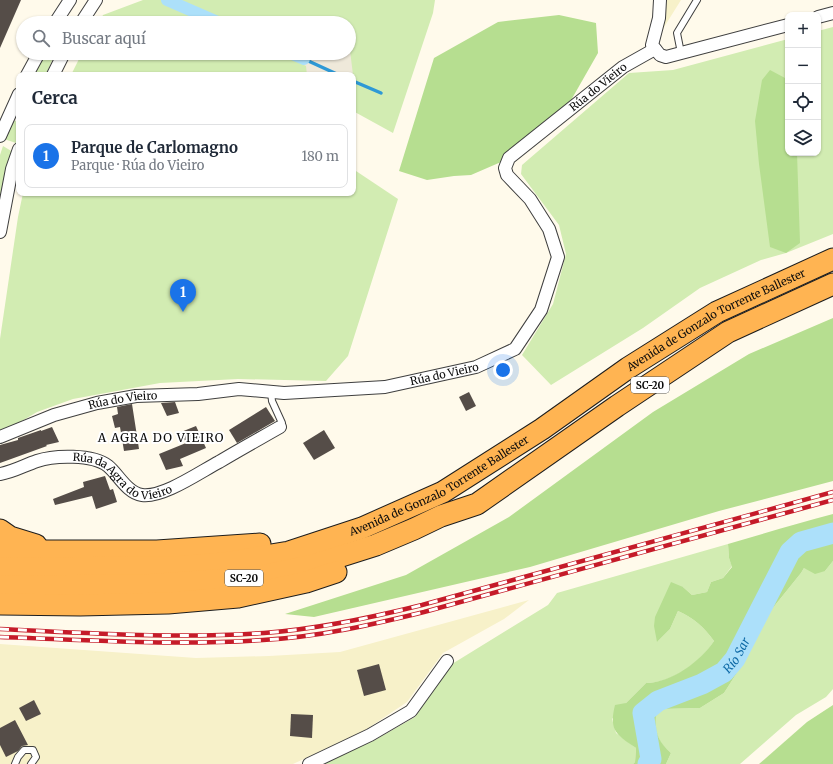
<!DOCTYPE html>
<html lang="es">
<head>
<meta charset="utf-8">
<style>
	body { margin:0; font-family:Merriweather,serif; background:#f6f6f7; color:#1f2937 }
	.controls { position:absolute; right:12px; top:12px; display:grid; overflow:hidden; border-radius:8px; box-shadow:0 1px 3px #0004 }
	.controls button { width:36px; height:36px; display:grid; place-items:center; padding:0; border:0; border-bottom:1px solid #e0e1e3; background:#fff; color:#1f2937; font:20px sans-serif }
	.you { position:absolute; left:503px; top:370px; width:14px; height:14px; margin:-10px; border:3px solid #fff; border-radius:50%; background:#1a73e8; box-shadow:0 0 0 6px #1a73e833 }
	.badge { display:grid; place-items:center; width:26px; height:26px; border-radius:50%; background:#1a73e8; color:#fff; font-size:13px; font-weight:700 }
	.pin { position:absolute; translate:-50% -33px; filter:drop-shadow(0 1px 2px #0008) }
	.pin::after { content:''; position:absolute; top:21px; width:14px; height:12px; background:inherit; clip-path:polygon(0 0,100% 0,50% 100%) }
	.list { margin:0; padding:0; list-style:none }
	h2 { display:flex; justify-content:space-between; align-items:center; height:52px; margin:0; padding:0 16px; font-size:17px }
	h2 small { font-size:13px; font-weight:400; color:#747a83 }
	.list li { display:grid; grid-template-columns:26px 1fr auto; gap:12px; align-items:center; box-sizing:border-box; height:64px; margin:0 8px 8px; padding:0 8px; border:1px solid #e0e1e3; border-radius:8px }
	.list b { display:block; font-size:15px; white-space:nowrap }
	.list p { margin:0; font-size:13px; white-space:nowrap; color:#747a83 }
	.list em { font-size:13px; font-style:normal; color:#747a83 }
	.icon { flex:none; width:22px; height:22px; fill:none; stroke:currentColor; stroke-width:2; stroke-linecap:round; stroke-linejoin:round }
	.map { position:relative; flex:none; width:833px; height:764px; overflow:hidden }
	.search { position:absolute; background:#fff; box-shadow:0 1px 3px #0004; left:16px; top:16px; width:340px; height:44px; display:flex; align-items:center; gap:10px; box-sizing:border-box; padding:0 14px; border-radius:22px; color:#747a83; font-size:15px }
	.panel { position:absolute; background:#fff; box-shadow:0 1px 3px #0004; left:16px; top:72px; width:340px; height:124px; border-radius:8px }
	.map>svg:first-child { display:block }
	.farmland { fill:#f7f1c9 }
	.green { fill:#d2ecb2 }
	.forest { fill:#b6de90 }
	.plaza { fill:#efe9da }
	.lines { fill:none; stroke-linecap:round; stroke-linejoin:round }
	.stream { stroke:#2e99d6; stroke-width:3.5 }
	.canal { stroke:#ace0fa; stroke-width:12 }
	.river { stroke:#ace0fa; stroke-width:21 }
	.building { fill:#554d48 }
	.service-casing { stroke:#3f3f3f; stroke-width:8 }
	.minor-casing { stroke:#3f3f3f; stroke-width:14 }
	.trunk-casing { stroke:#1d1d1d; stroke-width:23 }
	.service { stroke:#fff; stroke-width:6 }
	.minor { stroke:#fff; stroke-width:12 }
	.trunk { stroke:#ffb452; stroke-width:21 }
	.rail-casing { stroke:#c51b29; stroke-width:4.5 }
	.rail { stroke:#fff; stroke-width:3; stroke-dasharray:9; stroke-linecap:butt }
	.labels { text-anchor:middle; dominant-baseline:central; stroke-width:4; stroke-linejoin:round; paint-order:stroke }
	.shield { fill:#fff; stroke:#555; stroke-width:1 }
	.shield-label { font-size:10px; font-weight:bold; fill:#0c0c0c }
	.street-label { font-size:11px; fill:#0c0c0c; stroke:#fff }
	.neighbourhood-label { font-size:12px; letter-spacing:1px; fill:#0c0c0c; stroke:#fff }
	.water-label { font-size:12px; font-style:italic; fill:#0d69a6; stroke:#fff }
</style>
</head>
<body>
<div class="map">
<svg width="833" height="764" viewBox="0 0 833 764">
	<rect width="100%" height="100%" fill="#fffaeb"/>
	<g class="farmland">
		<polygon points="664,0 681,0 661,32"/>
		<polygon points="529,600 504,619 443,653 407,702 364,731 293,764 0,764 0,644 196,658 269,656 340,652"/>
	</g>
	<g class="green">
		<polygon points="143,0 435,0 433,13 393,133 353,111 353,75 71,75 82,53 349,53 349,23 99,23 103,15"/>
		<polygon points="833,27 833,234 786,253 761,260 700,288 643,328 551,385 522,355 553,304 566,254 559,225 521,174 522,165 629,73 673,70 788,39 788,153 818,153 818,31"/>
		<polygon points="45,53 55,53 46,75 33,75"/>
		<polygon points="12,120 19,122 19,135 16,143 4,139"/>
		<polygon points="3,146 13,152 1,192 0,202 0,155"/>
		<polygon points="353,169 398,199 348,356 326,381 238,379 160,383 73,399 37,412 0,434 0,339 18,217 23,193 353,193"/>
		<path d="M728 544 729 558 732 566 723 578 711 582 707 592 692 595 683 587 657 642 670 629 678 611C694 618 704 627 714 641 701 662 672 683 646 683L626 703 612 719 616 733 636 748 635 762 633 764H318L375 740 415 717 452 664 548 605 557 593Z"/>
		<path d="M833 561V689L826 697 796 715 740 764H666L671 753C657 741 655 734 656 716L663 709 700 708 724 693 749 654 759 632 772 609 801 573 804 568 825 571Z"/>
	</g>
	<g class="forest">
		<polygon points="559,15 596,23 598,53 570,102 501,162 471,175 454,176 427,180 399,171 434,58 498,22"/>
		<polygon points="770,70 785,78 788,89 788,153 797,153 800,243 786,253 770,247 759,164 755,121 762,80"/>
		<polygon points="833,318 833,481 719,511 530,567 314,617 285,614 406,575 509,517 653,412 749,354"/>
		<path d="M833 514V561L825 571 815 574 804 568 801 573 772 609 759 632 749 654 724 693 700 708 663 709 656 716C655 734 658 741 671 753L666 764H633L635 762 636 748C615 734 609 730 615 705L626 703 646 683C671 683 701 661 714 641 704 627 694 618 678 611L670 629 657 642 654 626 655 617 671 582 683 587 692 595 707 592 711 582 723 578 732 567 729 558 728 544C763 534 798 523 833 514Z"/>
		<polygon points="833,705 833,764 759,764 807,722"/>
	</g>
	<polygon class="plaza" points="349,42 353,75 307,75 306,66 304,65 308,56 305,55 305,53 349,53"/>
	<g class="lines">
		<g class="stream">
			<polyline points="304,59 339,75"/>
			<polyline points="353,81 381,93"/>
		</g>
		<g class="canal">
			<polyline points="167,0 220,23"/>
			<polyline points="290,53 304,59"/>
		</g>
		<path class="river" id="s1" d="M648 764 651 759 643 713 658 701 702 684 724 672 735 659 790 552 801 542 833 533"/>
	</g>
	<g class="building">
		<polygon points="0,0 21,0 0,48"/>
		<polygon points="469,392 476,406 466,411 459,397"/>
		<polygon points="175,402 179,413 167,416 161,403"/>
		<polygon points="132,404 139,449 124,451 120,427 115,428 112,416 118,414 117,407"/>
		<polygon points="266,407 275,421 237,443 229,430"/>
		<polygon points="196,426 206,448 180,459 183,466 166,470 159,454 186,443 181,432"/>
		<polygon points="52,427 59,442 46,445 47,446 0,463 0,445 18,440 18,438 41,430 41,431"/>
		<polygon points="324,430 335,448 314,460 303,443"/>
		<polygon points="105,476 110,490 113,489 117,502 96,509 92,496 55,505 53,499 84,487 83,482"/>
		<polygon points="379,664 386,690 364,696 357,670"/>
		<polygon points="34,700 41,714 26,721 19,708"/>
		<polygon points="291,714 313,715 312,738 290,736"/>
		<polygon points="15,720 28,745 22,746 18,751 6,757 0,745 0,728"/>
	</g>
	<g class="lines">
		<defs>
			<g id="service">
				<polyline points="681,53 677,33 697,0"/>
				<polyline points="271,392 272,401 282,423 280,427"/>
				<polyline points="15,764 18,757 24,750 33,750 36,757 31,764"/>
			</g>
			<g id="minor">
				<polyline points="660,0 659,18 652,45 660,55 666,57 788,25"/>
				<polyline points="818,17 833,13"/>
				<polyline points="55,23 70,0"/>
				<polyline points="81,23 96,0"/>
				<polyline points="27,75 39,53"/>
				<polyline points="53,75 64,53"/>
				<polyline points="0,136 19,94"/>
				<polyline points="0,232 12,169 19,149"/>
				<path id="s2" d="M0 437 54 415 97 403 136 396 198 394 239 389 284 393 385 387 476 367 515 349 541 310 558 257 549 229 530 199 507 175 505 168 509 158 623 67 655 49"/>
				<path id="s3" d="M0 474C13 472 25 465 37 461 54 455 93 454 108 466 118 474 127 493 142 495 163 498 200 472 219 462 239 450 259 439 280 427"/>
				<polyline points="309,764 370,735 411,711 447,661"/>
			</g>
			<g id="trunk">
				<polyline points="0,530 10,537 36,545"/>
				<polyline points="0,551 157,551 260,544"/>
				<path id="s4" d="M0 568 174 567 224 563 289 552 362 528 443 492 542 429 628 368 717 312 833 259"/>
				<polyline points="0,586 144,585 256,577 313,565 376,545 414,529 441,516 477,504 617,406 728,332 833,284"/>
				<polyline points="0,604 80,605 168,603 238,597 306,582 336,572"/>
			</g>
		</defs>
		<use href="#service" class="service-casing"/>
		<use href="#minor" class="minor-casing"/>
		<use href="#trunk" class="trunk-casing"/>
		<use href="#service" class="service"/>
		<use href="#minor" class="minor"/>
		<use href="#trunk" class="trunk"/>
		<defs>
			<g id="rail">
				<path d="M0 629C87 633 176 639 264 633 318 629 370 618 422 605L833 492"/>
				<path d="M0 637C88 640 176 646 263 640 318 637 371 625 424 612L833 500"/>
			</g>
		</defs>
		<use href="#rail" class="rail-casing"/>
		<use href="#rail" class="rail"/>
	</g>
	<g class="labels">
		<g class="shield">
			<rect x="631" y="377" width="38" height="16" rx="3"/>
			<rect x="225" y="570" width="38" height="16" rx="3"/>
		</g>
		<g class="shield-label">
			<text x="650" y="385">SC-20</text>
			<text x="244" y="578">SC-20</text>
		</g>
		<g class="street-label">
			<text stroke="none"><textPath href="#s2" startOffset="861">Rúa do Vieiro</textPath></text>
			<text stroke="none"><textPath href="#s4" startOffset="779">Avenida de Gonzalo Torrente Ballester</textPath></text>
			<text stroke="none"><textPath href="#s2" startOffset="453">Rúa do Vieiro</textPath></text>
			<text stroke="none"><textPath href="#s2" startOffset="129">Rúa do Vieiro</textPath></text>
			<text stroke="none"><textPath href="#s3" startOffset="132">Rúa da Agra do Vieiro</textPath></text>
			<text stroke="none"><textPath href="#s4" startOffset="455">Avenida de Gonzalo Torrente Ballester</textPath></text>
		</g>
		<g class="neighbourhood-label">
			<text x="161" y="437">A AGRA DO VIEIRO</text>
		</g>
		<g class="water-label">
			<text stroke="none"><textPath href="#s1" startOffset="165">Río Sar</textPath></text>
		</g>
	</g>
</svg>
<div class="controls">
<button>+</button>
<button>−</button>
<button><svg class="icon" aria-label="locate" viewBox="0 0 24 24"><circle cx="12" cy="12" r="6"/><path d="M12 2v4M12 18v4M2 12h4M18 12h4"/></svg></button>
<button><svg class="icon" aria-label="layers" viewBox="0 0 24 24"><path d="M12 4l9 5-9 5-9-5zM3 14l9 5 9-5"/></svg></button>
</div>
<div class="you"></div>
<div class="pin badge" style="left:183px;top:312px">1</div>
<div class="search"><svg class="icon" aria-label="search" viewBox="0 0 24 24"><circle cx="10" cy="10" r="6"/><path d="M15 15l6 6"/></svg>Buscar aquí</div>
<section class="panel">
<h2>Cerca<small></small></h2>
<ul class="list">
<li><span class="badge">1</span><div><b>Parque de Carlomagno</b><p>Parque · Rúa do Vieiro</p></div><em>180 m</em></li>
</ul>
</section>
</div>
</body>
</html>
